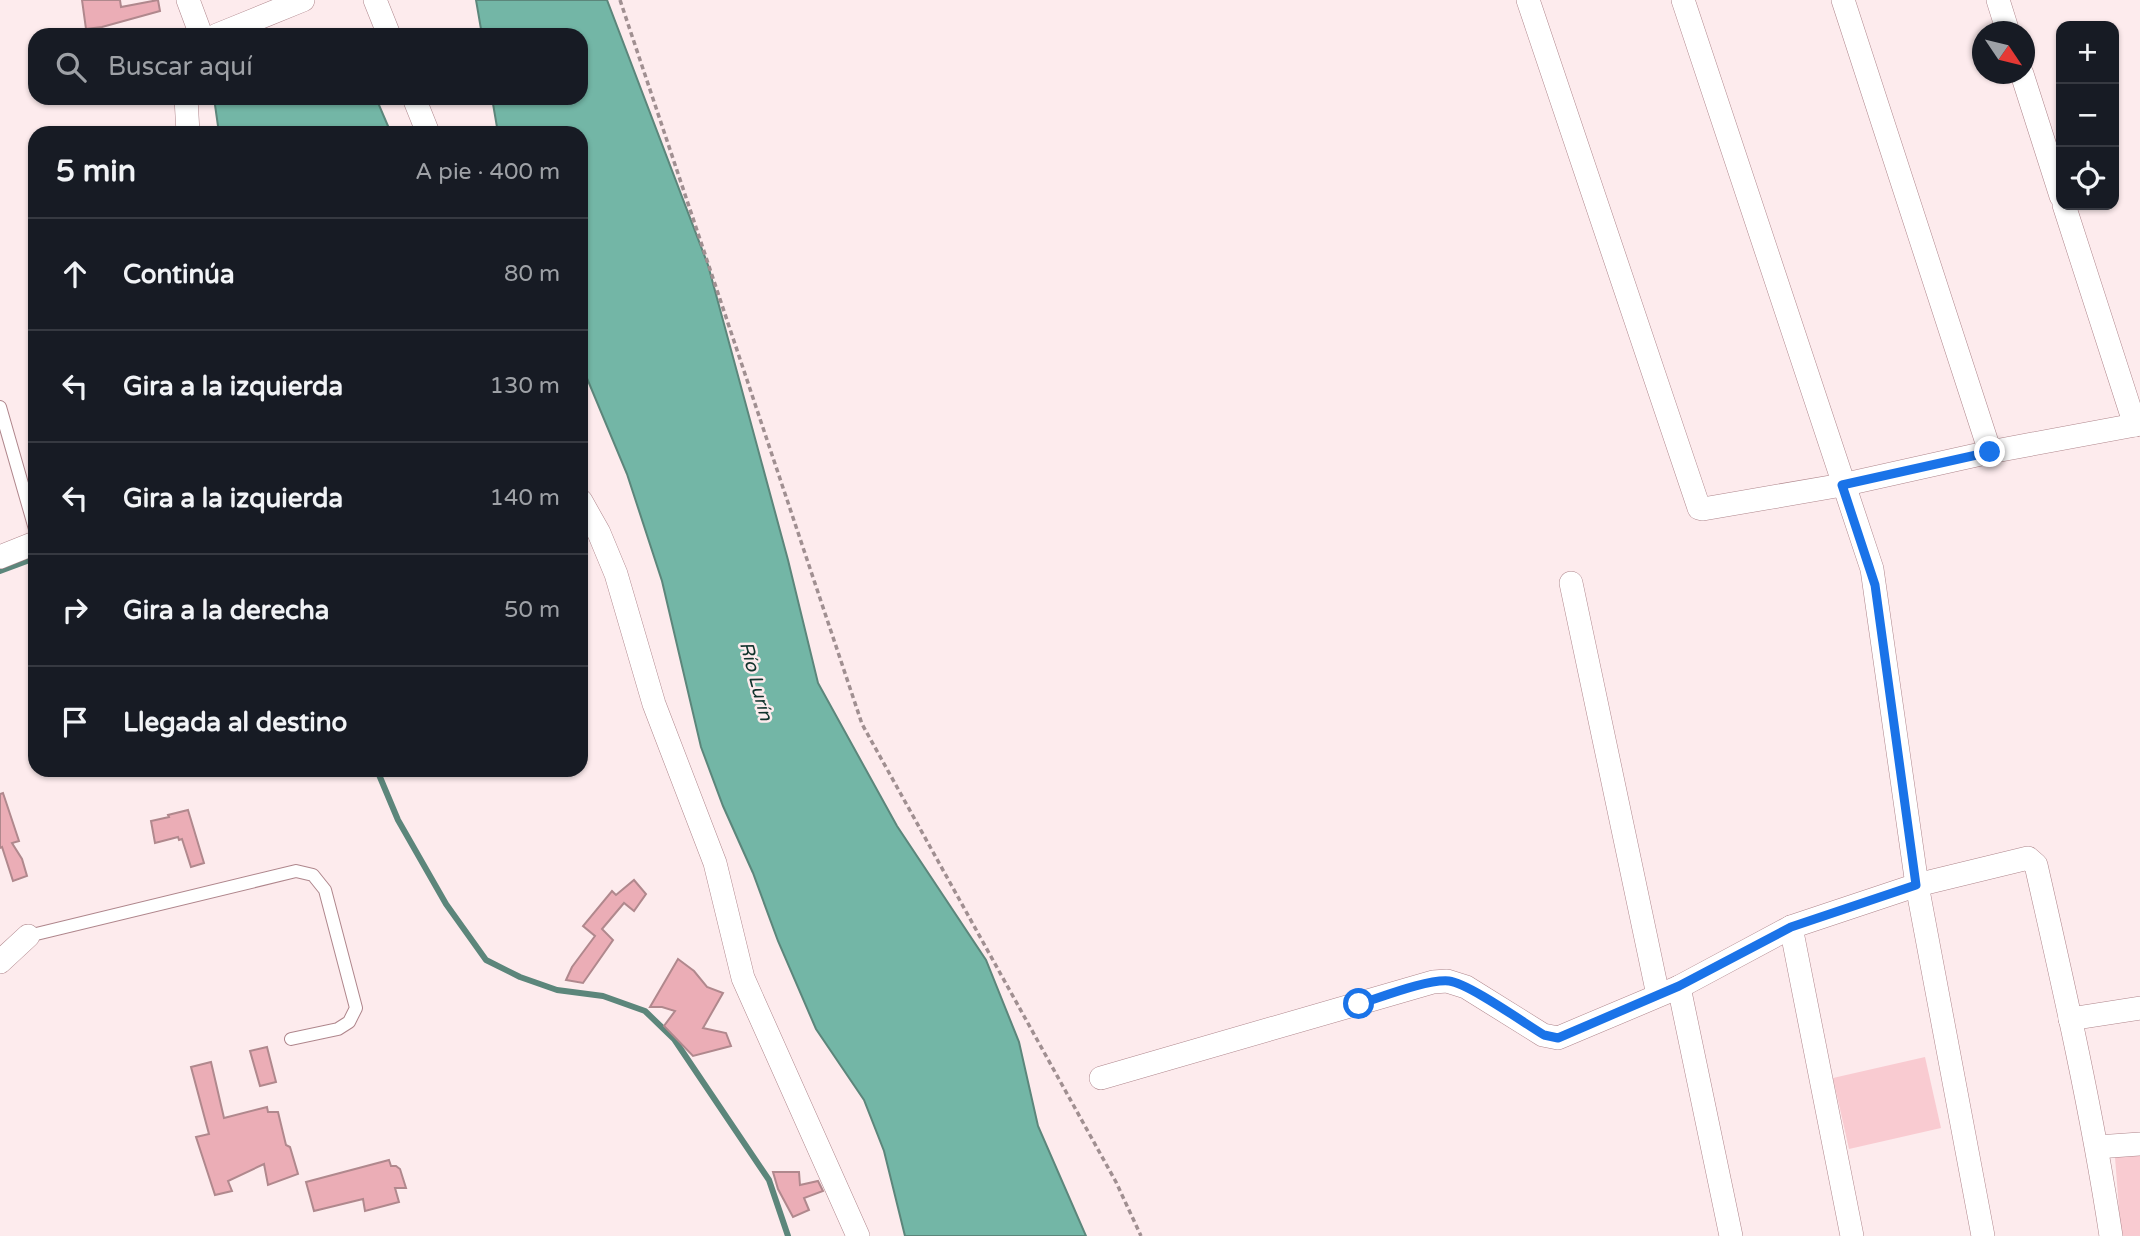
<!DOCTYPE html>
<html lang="es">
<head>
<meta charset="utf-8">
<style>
	body { margin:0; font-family:"Varela Round",sans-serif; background:#242831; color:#f1f3f6 }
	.controls { position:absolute; right:21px; top:21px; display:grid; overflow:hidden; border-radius:14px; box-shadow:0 2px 5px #0004 }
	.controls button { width:63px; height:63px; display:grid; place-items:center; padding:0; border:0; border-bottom:2px solid #363941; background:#171b24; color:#f1f3f6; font:35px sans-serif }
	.compass { position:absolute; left:1972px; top:21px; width:63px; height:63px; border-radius:50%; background:#171b24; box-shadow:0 2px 5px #0004; rotate:125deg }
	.stop { position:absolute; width:21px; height:21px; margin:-16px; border:5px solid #1a73e8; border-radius:50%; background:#fff }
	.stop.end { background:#1a73e8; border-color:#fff; box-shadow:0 2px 7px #0008 }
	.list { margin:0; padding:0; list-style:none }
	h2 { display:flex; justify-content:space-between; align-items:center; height:91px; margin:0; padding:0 28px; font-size:30px }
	h2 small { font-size:23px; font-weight:400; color:#9ea1a6 }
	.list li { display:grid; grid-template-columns:46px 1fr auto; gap:21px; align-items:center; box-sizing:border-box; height:112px; padding:0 28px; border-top:2px solid #363941 }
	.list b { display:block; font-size:26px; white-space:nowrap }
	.list em { font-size:23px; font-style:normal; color:#9ea1a6 }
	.icon { flex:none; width:38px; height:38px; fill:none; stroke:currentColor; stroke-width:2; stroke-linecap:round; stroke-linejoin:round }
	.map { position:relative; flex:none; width:2140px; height:1236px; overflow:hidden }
	.search { position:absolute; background:#171b24; box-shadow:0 2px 5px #0004; left:28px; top:28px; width:560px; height:77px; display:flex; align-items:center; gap:18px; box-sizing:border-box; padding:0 24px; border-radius:21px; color:#9ea1a6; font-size:26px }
	.panel { position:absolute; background:#171b24; box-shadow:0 2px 5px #0004; left:28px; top:126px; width:560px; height:651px; border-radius:21px }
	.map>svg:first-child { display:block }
	.green { fill:#f9cbd1 }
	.water { fill:#73b6a6; stroke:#5c867b; stroke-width:2 }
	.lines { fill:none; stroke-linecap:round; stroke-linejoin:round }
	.stream { stroke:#5c867b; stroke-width:6 }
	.building { fill:#ebadb6; stroke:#b0888d; stroke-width:2 }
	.service-casing { stroke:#af868c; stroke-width:14 }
	.minor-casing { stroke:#af868c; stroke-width:24 }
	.path { stroke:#a08f91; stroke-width:3.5; stroke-dasharray:5 3.5; stroke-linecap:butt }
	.service { stroke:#fff; stroke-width:12 }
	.minor { stroke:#fff; stroke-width:23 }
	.route { stroke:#1a73e8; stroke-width:9 }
	.labels { text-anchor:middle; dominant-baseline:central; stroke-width:5; stroke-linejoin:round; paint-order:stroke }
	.water-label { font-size:19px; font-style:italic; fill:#10322b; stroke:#fdebed }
</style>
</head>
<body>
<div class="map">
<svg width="2140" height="1236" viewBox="0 0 2140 1236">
	<rect width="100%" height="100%" fill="#fdebed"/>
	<g class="green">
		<polygon points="1925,1057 1941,1128 1849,1149 1833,1078"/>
		<polygon points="2140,1155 2140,1236 2121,1236 2115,1157"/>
	</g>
	<g class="water">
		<polygon points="476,0 607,0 708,265 788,560 818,683 897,826 986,960 1019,1042 1038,1126 1086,1236 905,1236 884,1151 864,1100 816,1029 778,941 753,873 723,806 701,747 662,581 627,474 581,364 581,133 498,133 492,98 581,98 581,35 482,35"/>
		<polygon points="214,98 376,98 391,133 219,133"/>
	</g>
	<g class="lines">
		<g class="stream">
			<polyline points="0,571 35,558"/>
			<polyline points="377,770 398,820 446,904 486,960 520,977 557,990 603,996 645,1011 674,1039 769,1180 788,1236"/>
		</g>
	</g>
	<g class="building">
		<polygon points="82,0 120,0 121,7 158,0 160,11 102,27 86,29"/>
		<polygon points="3,793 19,841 12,843 22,859 27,876 13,881 2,847 0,848 0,794"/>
		<polygon points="188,810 204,863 191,867 182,839 179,840 178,837 155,843 151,821 169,817 168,815"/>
		<polygon points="634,880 646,894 634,911 624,903 602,929 613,940 583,983 566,980 572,967 595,936 583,926 612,891 616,895"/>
		<polygon points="678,959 694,971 707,987 723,993 703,1028 726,1033 731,1046 693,1056 664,1026 675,1011 662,1007 650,1007"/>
		<polygon points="267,1047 276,1082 260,1086 250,1051"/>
		<polygon points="211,1062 224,1118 267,1107 268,1112 278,1112 286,1145 290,1147 298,1174 268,1185 264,1164 228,1181 232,1191 215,1195 196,1137 209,1134 191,1067"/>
		<polygon points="389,1160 391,1166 396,1166 400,1169 406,1188 395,1188 399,1202 365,1211 363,1199 314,1211 306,1182"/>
		<polygon points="773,1172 799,1172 800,1185 818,1181 823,1191 804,1198 809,1210 793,1217 778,1189"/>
	</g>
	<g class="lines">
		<defs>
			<g id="service">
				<polyline points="0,407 35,529"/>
				<polyline points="28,936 296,871 313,875 325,890 356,1008 349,1022 338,1029 291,1039"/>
			</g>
			<g id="minor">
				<polyline points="188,0 201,35"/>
				<polyline points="375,0 389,35"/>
				<polyline points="1528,0 1699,508 1703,509 1842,485 1990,452 2140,424"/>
				<polyline points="1683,0 1872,569 1917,885 1983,1236"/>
				<polyline points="1843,0 1990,452"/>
				<polyline points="1998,0 2008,32"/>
				<polyline points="217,35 303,0"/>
				<polyline points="2022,74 2061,196"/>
				<polyline points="186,98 188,133"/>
				<polyline points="414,98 428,133"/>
				<polyline points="2064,205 2135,425"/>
				<polyline points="581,501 599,533 616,574 654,704 715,863 743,978 858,1236"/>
				<polyline points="0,557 35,543"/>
				<polyline points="1571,583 1658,995"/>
				<polyline points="1791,927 1852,1236"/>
				<polyline points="0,962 28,936"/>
				<polyline points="1679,987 1731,1236"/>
				<polyline points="2070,1019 2140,1008"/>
				<path d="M1101 1078 1433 982 1447 981 1466 987 1543 1035 1558 1038 1679 987 1791 927 1917 885 2028 858 2036 865C2064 988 2092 1111 2111 1236"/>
				<polyline points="2097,1147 2140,1144"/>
			</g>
		</defs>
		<use href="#service" class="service-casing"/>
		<use href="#minor" class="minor-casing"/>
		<polyline class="path" points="620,0 862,724 1116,1182 1141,1236"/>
		<use href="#service" class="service"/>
		<use href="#minor" class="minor"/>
	</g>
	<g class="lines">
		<path class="route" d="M1359 1004C1382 997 1427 979 1449 981 1468 983 1524 1023 1544 1035L1558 1038 1679 986 1791 927 1916 885 1875 585 1842 485 1990 452"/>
	</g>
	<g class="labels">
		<g class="water-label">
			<text transform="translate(756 681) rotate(75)">Río Lurín</text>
		</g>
	</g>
</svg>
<div class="controls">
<button>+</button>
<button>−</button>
<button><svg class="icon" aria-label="locate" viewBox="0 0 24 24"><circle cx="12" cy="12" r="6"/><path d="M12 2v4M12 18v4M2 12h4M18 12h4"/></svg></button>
</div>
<svg class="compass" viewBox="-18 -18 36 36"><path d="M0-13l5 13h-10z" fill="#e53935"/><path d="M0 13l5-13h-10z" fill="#9ea1a6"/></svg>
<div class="stop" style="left:1359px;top:1004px"></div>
<div class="stop end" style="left:1990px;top:452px"></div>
<div class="search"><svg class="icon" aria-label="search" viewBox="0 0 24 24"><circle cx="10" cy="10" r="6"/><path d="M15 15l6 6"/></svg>Buscar aquí</div>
<section class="panel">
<h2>5 min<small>A pie · 400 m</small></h2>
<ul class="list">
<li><svg class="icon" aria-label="ahead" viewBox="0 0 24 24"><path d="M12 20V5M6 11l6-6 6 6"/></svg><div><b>Continúa</b></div><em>80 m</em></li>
<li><svg class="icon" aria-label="left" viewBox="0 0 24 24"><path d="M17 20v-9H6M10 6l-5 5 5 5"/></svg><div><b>Gira a la izquierda</b></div><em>130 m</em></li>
<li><svg class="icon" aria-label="left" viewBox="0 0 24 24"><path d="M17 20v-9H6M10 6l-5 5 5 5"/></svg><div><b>Gira a la izquierda</b></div><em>140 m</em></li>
<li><svg class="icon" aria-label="right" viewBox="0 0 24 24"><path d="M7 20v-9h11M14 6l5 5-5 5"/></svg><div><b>Gira a la derecha</b></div><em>50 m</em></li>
<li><svg class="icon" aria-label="arrive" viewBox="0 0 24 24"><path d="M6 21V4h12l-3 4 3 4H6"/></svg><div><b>Llegada al destino</b></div></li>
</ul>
</section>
</div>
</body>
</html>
